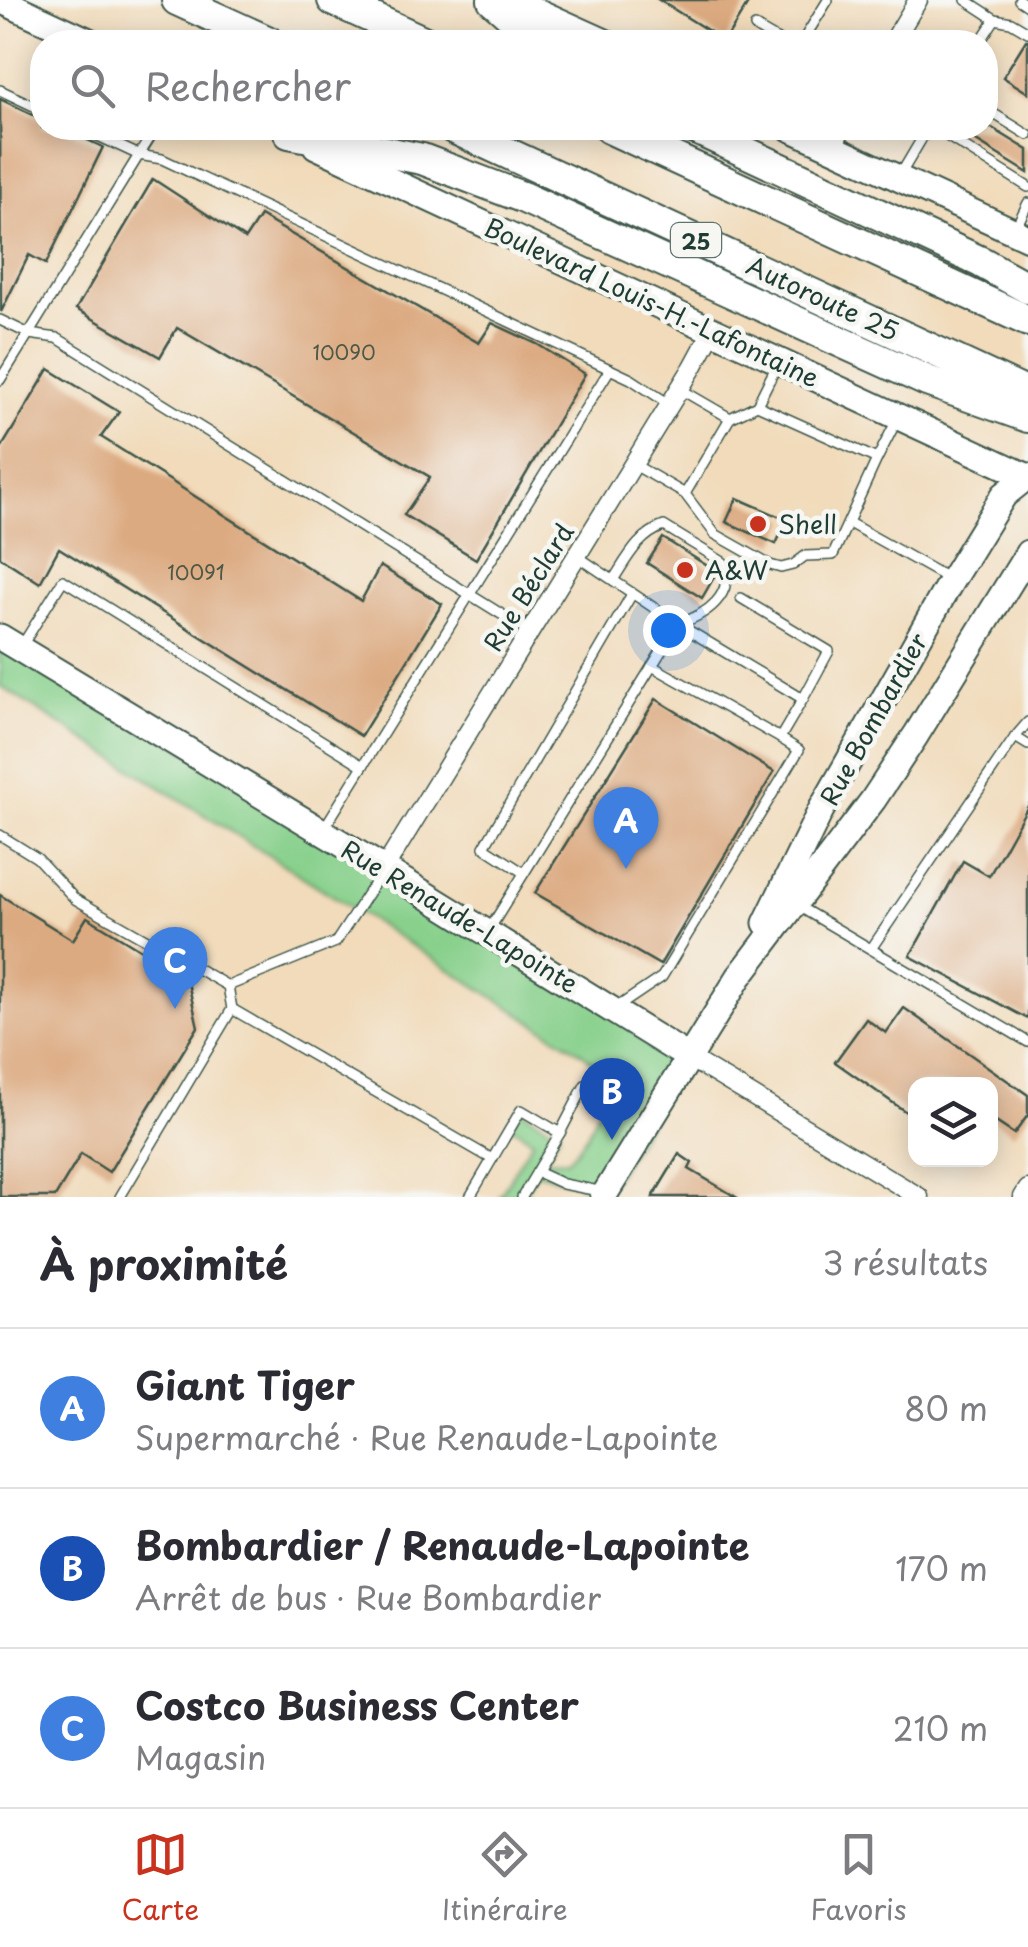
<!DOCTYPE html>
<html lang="fr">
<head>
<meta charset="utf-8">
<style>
	body { margin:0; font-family:"Playpen Sans",sans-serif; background:#f2f2f3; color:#2b2b33 }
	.controls { position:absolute; right:30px; bottom:30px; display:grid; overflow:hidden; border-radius:20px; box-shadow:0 5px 25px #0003 }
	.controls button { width:90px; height:90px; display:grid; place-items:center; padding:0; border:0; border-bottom:2px solid #e1e1e2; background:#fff; color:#2b2b33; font:50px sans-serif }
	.you { position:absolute; left:668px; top:630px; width:35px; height:35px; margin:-25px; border:8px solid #fff; border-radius:50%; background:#1a73e8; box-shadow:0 0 0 15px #1a73e833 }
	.badge { display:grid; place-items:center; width:65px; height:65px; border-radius:50%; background:#c8321e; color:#fff; font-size:32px; font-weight:700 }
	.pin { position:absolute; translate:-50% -82px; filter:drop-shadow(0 2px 5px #0008) }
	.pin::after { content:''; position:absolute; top:52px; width:35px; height:30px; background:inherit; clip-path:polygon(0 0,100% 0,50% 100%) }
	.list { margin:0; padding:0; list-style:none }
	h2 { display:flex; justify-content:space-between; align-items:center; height:130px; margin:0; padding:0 40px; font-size:42px }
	h2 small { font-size:32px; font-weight:400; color:#7c7c81 }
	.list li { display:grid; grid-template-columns:65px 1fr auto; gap:30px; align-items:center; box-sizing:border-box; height:160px; padding:0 40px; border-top:2px solid #e1e1e2 }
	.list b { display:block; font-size:38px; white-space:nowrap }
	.list p { margin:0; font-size:32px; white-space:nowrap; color:#7c7c81 }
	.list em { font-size:32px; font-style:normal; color:#7c7c81 }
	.icon { flex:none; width:55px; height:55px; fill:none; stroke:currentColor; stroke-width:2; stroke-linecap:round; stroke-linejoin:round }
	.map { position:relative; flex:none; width:1028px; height:1197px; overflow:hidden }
	.search { position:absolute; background:#fff; box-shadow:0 5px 25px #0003; left:30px; right:30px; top:30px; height:110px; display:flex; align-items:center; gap:25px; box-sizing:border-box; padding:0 35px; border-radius:40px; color:#7c7c81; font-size:38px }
	.sheet { height:610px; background:#fff }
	nav { display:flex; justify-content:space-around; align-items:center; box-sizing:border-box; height:140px; border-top:2px solid #e1e1e2; background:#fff; font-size:28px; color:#7c7c81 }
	nav a { display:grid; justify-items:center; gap:5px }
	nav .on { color:#c8321e }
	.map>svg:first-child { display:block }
	.green { fill:#88d08c; stroke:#548660; stroke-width:2.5 }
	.building { fill:#dcaa81 }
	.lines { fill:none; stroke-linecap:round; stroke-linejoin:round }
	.lane-casing { stroke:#3e5548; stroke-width:12 }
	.street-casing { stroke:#3e5548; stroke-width:21 }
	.secondary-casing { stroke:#3e5548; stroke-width:29 }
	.highway-casing { stroke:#3e5548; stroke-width:34 }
	.lane { stroke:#fff; stroke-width:9 }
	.street { stroke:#fff; stroke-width:18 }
	.secondary { stroke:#fff; stroke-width:25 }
	.highway { stroke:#fff; stroke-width:30 }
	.poi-dot { fill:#c8321e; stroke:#f6f6f2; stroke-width:4 }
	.labels { text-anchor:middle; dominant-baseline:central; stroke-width:9; stroke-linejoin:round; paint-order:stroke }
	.number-label { font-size:20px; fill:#4e5847 }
	.shield { fill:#f6f6f2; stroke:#60746d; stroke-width:2.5 }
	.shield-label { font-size:22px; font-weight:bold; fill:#1f3d34 }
	.street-label { font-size:25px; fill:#1f3d34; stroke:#f6f6f2 }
	.poi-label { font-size:25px; fill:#1f3d34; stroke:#f6f6f2; text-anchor:start }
</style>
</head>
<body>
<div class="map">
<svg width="1028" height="1197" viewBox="0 0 1028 1197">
	<rect width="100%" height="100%" fill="#f6f6f2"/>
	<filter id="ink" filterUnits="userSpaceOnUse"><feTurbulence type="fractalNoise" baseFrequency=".01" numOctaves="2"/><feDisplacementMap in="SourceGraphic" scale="20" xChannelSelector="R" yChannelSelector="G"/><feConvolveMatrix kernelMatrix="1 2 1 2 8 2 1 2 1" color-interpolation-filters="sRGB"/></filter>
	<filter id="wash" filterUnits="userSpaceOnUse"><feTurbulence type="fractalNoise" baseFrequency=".0048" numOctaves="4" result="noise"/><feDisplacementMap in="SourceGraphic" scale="40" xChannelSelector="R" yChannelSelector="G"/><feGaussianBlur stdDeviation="2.25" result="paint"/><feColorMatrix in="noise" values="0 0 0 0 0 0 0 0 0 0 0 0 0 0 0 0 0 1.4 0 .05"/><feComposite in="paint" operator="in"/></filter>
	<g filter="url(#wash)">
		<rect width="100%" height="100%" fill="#f1dbbb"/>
		<polygon class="green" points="0,638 688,1057 606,1193 537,1172 526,1191 531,1197 499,1197 533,1140 511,1126 521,1110 560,1133 545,1160 567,1159 575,1152 588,1133 606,1091 604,1071 582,1053 0,686"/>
		<g id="blocks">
			<g class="building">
				<polygon points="659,0 750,0 725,41"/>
				<polygon points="1026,40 1028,40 1028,93 1003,77"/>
				<polygon points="0,99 42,119 42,128 62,128 103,147 46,264 29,255 1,312"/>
				<polygon points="955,128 992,128 1028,150 1028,173"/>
				<polygon points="153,179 245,239 260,216 479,343 492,323 537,344 585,374 476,559 404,515 430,477 177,328 160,357 76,309"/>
				<polygon points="49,369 119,412 101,437 361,601 380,566 442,604 361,736 59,548 40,583 0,557 0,450"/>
				<polygon points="737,498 787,520 776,544 726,522"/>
				<polygon points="663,538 717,572 702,598 647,563"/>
				<polygon points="656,699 774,772 660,965 535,893"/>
				<polygon points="1028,806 1028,1019 910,956 963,861 989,876"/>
				<polygon points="0,895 73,940 87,917 187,978 198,1027 109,1172 81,1154 55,1197 0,1197"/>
				<polygon points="904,1008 1028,1095 1028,1115 1014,1134 990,1118 990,1084 916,1084 916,1119 835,1062 866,1019 886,1033"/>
				<polygon points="679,1154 692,1163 689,1169 736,1197 653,1197"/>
			</g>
		</g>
	</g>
	<g filter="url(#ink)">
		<use href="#blocks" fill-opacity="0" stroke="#3e5548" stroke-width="2.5"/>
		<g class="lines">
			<defs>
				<g id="lane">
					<polyline points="966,0 995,19 1011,22 1028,32"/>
					<polyline points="1019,0 1028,6"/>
					<polyline points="755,27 781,42"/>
					<polyline points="802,42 828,0"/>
					<polyline points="980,42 995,19"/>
					<polyline points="0,90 42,110"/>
					<polyline points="986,109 1028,135"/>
					<polyline points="81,128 139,155 156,128"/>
					<polyline points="934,128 1028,187"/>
					<polyline points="899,177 928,128"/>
					<polyline points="1015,229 1028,203"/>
					<polyline points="0,320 29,334 57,338 530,632"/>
					<polyline points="0,380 139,155 162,159 631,379 669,404"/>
					<polyline points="757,405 778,363"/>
					<polyline points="730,418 757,405 877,459 898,418"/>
					<polyline points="633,464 685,494 730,418 680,389"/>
					<polyline points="685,494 715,534 770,565 781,568 793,565 805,556 833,555 877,459"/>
					<polyline points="849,523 949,579"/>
					<path d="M613 580C627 559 638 535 664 526L723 562C736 595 706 615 678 624"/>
					<polyline points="741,598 829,651 803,699"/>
					<polyline points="21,647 63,580 363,766"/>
					<polyline points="652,666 780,738 803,699 678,624"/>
					<polyline points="1028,722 1015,737 1028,745"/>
					<polyline points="323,830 610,369"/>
					<polyline points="0,835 37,858 75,899 228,986 232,1009 120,1197"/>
					<polyline points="524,873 484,847 632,594"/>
					<polyline points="798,906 1028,1042"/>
					<polyline points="489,930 678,624 577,556"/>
					<polyline points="871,949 1015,737"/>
					<polyline points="228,986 336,942 383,870"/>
					<polyline points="616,1008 662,977 799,750 780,738"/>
					<polyline points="232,1009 492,1159"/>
					<polyline points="560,1133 585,1085"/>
					<polyline points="537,1172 563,1184 604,1192"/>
					<polyline points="470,1197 521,1110 560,1133 522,1197"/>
				</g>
				<g id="street">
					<polyline points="893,42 918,0"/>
					<polyline points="832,147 842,128"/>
					<polyline points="384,869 693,367 713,330"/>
					<polyline points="688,1057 919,1197"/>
					<polyline points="1023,1197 1028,1189"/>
				</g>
				<g id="secondary">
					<polyline points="0,0 91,42"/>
					<polyline points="512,0 605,42"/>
					<polyline points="790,128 1028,238"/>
					<polyline points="316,146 1028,477"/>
					<polyline points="0,637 384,869 688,1057"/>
					<polyline points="766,923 821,810 951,581 1004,495 1028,476"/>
					<polyline points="603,1197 739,977 873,800 916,735 1028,553"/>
				</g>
				<g id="highway">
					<polyline points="177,0 269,42"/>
					<polyline points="333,0 425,42"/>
					<polyline points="493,0 541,42"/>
					<polyline points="453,128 1028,394"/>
					<polyline points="609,128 1028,321"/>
					<polyline points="694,128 981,262 1028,288"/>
					<polyline points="289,133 422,159 522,197 927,381 1028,417"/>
				</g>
			</defs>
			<use href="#lane" class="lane-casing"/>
			<use href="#street" class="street-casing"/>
			<use href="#secondary" class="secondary-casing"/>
			<use href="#highway" class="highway-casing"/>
			<use href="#lane" class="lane"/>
			<use href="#street" class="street"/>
			<use href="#secondary" class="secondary"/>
			<use href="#highway" class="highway"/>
		</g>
	</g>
	<g class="poi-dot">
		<circle cx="758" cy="524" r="10"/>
		<circle cx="685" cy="570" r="10"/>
	</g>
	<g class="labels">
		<g class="number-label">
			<text x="344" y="352">10090</text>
			<text x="196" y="572">10091</text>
		</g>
		<rect class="shield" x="671" y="223" width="50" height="34" rx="8"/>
		<g class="shield-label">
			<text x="696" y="240">25</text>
		</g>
		<g class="street-label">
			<text transform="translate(823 298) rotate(25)">Autoroute 25</text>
			<text transform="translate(652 302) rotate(25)">Boulevard Louis-H.-Lafontaine</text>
			<text transform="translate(528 587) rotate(-58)">Rue Béclard</text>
			<text transform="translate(873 719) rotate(-61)">Rue Bombardier</text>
			<text transform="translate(460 916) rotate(31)">Rue Renaude-Lapointe</text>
		</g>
		<g class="poi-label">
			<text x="778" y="524">Shell</text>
			<text x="705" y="570">A&amp;W</text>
		</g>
	</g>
</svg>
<div class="controls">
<button><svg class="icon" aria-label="layers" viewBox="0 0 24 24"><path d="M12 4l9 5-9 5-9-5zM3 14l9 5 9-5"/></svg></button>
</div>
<div class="you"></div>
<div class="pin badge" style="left:626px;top:869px;background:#3f7fe0">A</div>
<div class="pin badge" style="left:612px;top:1140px;background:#1a4fb4">B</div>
<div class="pin badge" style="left:175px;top:1009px;background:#3f7fe0">C</div>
<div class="search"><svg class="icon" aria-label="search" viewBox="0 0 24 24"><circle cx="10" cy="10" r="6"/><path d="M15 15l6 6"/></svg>Rechercher</div>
</div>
<section class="sheet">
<h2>À proximité<small>3 résultats</small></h2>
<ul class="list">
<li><span class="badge" style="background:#3f7fe0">A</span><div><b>Giant Tiger</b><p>Supermarché · Rue Renaude-Lapointe</p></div><em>80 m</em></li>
<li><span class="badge" style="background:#1a4fb4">B</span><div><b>Bombardier / Renaude-Lapointe</b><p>Arrêt de bus · Rue Bombardier</p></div><em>170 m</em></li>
<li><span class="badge" style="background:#3f7fe0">C</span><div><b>Costco Business Center</b><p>Magasin</p></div><em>210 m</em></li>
</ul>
</section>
<nav>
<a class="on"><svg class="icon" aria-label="map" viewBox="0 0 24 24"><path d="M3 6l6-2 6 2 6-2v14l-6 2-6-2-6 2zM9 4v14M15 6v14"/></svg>Carte</a>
<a><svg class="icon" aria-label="directions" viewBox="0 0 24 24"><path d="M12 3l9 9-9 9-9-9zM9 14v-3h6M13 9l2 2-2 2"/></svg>Itinéraire</a>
<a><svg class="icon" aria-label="saved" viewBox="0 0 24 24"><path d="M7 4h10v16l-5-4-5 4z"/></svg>Favoris</a>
</nav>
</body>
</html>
